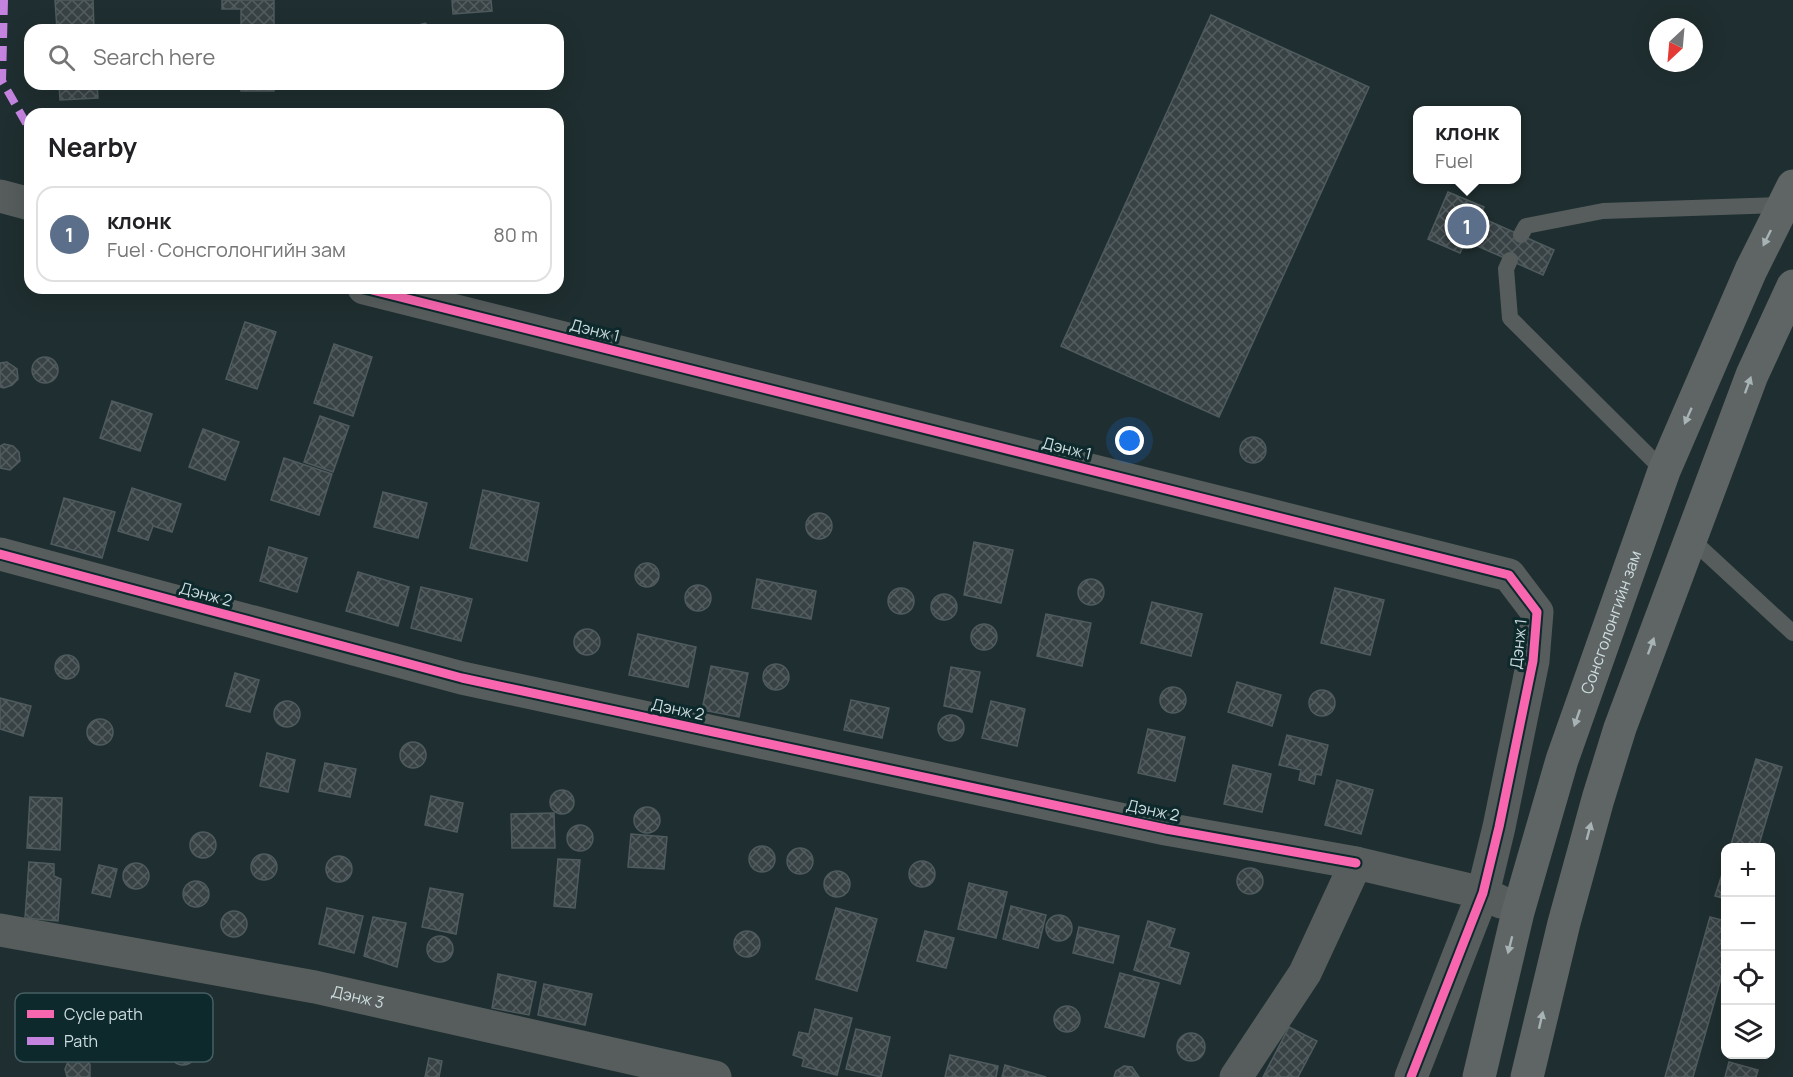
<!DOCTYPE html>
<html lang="en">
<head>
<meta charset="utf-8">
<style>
	body { margin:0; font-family:Manrope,sans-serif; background:#f2f2f2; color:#202124 }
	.controls { position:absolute; right:18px; bottom:18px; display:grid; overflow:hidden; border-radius:12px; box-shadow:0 6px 24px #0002 }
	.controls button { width:54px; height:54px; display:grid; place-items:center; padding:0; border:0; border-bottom:2px solid #e0e0e0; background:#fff; color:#202124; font:30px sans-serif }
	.compass { position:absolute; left:1649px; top:18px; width:54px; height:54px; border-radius:50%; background:#fff; box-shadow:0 6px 24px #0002; rotate:206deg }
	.you { position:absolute; left:1130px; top:441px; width:21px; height:21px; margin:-15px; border:4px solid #fff; border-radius:50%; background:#1a73e8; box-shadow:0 0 0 9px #1a73e833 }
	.badge { display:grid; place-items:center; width:39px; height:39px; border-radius:50%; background:#db2777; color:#fff; font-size:20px; font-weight:700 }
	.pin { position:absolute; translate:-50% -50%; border:3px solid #fff; box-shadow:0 2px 6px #0006 }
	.popup { position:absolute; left:1413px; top:106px; width:108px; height:78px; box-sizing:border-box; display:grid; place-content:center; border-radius:12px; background:#fff; filter:drop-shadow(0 2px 4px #0005); font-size:20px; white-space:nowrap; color:#757577 }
	.popup b { font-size:22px; color:#202124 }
	.popup::after { content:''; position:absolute; left:50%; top:100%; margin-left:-12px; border:12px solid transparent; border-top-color:#fff }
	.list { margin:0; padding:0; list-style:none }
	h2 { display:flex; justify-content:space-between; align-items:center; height:78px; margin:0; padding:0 24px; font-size:26px }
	h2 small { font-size:20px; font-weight:400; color:#757577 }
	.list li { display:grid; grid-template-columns:39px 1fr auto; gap:18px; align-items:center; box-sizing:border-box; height:96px; margin:0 12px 12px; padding:0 12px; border:2px solid #e0e0e0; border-radius:18px }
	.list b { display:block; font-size:22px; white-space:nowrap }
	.list p { margin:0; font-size:20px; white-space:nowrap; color:#757577 }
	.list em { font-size:20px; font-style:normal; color:#757577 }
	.icon { flex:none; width:33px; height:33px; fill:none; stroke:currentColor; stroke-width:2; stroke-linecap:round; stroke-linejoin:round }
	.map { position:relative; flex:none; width:1793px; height:1077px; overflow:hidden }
	.search { position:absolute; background:#fff; box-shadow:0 6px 24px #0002; left:24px; top:24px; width:540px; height:66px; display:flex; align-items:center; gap:15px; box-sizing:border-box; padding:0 21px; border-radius:18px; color:#757577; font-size:22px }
	.panel { position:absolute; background:#fff; box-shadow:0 6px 24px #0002; left:24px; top:108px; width:540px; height:186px; border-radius:18px }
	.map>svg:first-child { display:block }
	.building { fill:url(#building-cross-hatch); stroke:#4f5b5e; stroke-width:1.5 }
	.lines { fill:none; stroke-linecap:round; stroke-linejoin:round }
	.service { stroke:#565d5c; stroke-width:16 }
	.minor { stroke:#565d5c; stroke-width:33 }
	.primary { stroke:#5f6565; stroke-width:33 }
	.quiet { stroke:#c483df; stroke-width:8; stroke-dasharray:15 8; stroke-linecap:butt }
	.cycleway-casing { stroke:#0d292c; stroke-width:13 }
	.cycleway { stroke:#f766af; stroke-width:9 }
	.oneway { fill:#a7b3b4 }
	.labels { text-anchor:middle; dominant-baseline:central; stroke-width:6; stroke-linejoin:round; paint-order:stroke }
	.street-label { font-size:16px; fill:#cedddf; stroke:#0d292c }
	.key { fill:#0d292c; stroke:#475f62; stroke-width:1.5 }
	.key-label { font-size:16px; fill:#cedddf }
</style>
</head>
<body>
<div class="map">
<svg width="1793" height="1077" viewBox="0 0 1793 1077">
	<defs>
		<pattern id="building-cross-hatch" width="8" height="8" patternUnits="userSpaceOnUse" patternTransform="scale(1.5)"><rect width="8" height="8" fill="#384245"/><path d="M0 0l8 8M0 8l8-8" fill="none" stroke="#545d5f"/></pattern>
	</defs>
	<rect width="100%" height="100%" fill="#1f2e30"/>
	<g class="building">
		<polygon points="55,0 93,0 94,30 57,30"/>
		<polygon points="222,0 274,0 274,30 241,30 241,9 222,9"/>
		<polygon points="452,0 491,0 492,11 453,14"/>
		<polygon points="1211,15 1369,87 1219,417 1061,346"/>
		<polygon points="425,23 435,30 413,30 416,26"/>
		<polygon points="59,84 97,84 98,98 60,100"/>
		<rect x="241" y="84" width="33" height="7"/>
		<polygon points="1448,192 1484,207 1480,217 1554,250 1543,275 1466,241 1460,253 1428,239"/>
		<polygon points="245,322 276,332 257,389 226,379"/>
		<polygon points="334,344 372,357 353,416 314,403"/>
		<circle cx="45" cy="370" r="13"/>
		<polygon points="7,362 17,369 18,379 12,385 4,388 0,387 0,363"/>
		<polygon points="112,401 152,414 140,451 100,438"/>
		<polygon points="320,416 349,426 333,472 304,462"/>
		<polygon points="203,429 239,442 225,480 189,467"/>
		<circle cx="1253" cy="450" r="13"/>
		<polygon points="4,444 13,446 19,452 20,461 10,470 0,468 0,446"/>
		<polygon points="284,458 332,474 319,515 271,500"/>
		<polygon points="132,488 181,504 172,532 153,526 148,540 118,531"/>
		<polygon points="483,490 539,503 527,561 470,548"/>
		<polygon points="383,492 427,503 418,538 374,527"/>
		<polygon points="64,498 115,512 102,558 51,544"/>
		<circle cx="819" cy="526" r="13"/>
		<polygon points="974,542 1013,550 1001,603 964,595"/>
		<polygon points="269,547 307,558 297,592 260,581"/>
		<circle cx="647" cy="575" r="12"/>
		<polygon points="358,572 409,587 398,626 346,611"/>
		<circle cx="1091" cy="592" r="13"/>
		<polygon points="757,579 816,591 811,619 752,608"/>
		<circle cx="698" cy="598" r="13"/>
		<polygon points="421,587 472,599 461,641 411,628"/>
		<circle cx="901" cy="601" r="13"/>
		<polygon points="1335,588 1384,600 1370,655 1321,643"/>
		<circle cx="944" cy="607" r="13"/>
		<polygon points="1152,602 1202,614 1191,656 1141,643"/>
		<polygon points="1046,614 1091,623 1082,666 1037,656"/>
		<circle cx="984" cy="637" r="13"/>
		<circle cx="587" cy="642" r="13"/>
		<polygon points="638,634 696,647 688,687 629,675"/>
		<circle cx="67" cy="667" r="12"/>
		<circle cx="776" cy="677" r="13"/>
		<polygon points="711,666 748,673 739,717 702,710"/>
		<polygon points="951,667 980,672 972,712 944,706"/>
		<polygon points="235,673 259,680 250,712 226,706"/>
		<polygon points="1237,682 1281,695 1272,726 1228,712"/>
		<circle cx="1173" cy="700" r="13"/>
		<circle cx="1322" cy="703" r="13"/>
		<polygon points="0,698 31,706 23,736 0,729"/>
		<polygon points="851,700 889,708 882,738 844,730"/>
		<circle cx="287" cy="714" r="13"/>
		<polygon points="991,701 1025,709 1017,746 982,738"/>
		<circle cx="951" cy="728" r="13"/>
		<circle cx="100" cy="732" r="13"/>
		<polygon points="1148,729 1185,737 1175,781 1138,773"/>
		<polygon points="1287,735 1328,745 1321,775 1316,774 1314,784 1299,780 1301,770 1279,765"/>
		<circle cx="413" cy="755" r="13"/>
		<polygon points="267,753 295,760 288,792 260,786"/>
		<polygon points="1756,759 1782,767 1758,848 1730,848"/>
		<polygon points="325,763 356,769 350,797 319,791"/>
		<polygon points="1233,765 1271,774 1262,812 1224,804"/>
		<polygon points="1337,780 1373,790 1361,834 1325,825"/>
		<circle cx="562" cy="802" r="12"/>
		<polygon points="431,796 463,803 457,832 425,825"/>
		<polygon points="30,797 62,798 60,850 27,848"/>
		<circle cx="647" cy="820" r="13"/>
		<polygon points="554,813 555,848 512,848 511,814"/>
		<circle cx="580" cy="838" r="13"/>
		<circle cx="203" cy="845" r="13"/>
		<polygon points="631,834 667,837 664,869 628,867"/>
		<circle cx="762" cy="859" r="13"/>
		<circle cx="800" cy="861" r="13"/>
		<circle cx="264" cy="867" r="13"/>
		<circle cx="339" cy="869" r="13"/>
		<polygon points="558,859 580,860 575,908 554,906"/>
		<circle cx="922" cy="874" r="13"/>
		<polygon points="29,862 54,864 54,876 61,879 58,921 25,918"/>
		<polygon points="1726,862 1726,899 1715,896"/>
		<circle cx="136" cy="876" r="13"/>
		<polygon points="99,865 117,869 110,897 92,893"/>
		<circle cx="1250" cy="881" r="13"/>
		<circle cx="837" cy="884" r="13"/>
		<circle cx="196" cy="894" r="13"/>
		<polygon points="969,883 1007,892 996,938 958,929"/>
		<polygon points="430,888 463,894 456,934 422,927"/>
		<polygon points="1011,906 1046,915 1038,948 1003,939"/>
		<polygon points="327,908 363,916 354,953 319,944"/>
		<polygon points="836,908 877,919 857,991 816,979"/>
		<circle cx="234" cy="924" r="13"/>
		<circle cx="1059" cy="928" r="13"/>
		<polygon points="373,917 406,923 397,967 364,956"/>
		<polygon points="1710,917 1726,921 1726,961 1693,1077 1665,1077"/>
		<polygon points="1148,921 1175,929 1169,947 1189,953 1180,984 1134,970"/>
		<polygon points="1079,927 1119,936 1113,963 1073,953"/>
		<circle cx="747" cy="944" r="13"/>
		<polygon points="925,931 954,938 946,968 917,961"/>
		<circle cx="440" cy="949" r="13"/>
		<polygon points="1120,973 1159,983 1144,1037 1105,1027"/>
		<polygon points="498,974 536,982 529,1015 492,1008"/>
		<polygon points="544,984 592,994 585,1025 538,1015"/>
		<circle cx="44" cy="1014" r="13"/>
		<circle cx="1067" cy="1019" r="13"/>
		<polygon points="815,1009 852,1018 837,1075 802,1066 804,1059 793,1055 799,1032 809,1034"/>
		<circle cx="126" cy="1040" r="13"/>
		<polygon points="1289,1027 1317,1041 1298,1077 1263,1077"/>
		<polygon points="856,1029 890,1037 881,1077 846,1069"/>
		<circle cx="1191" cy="1047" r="14"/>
		<circle cx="183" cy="1052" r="13"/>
		<polygon points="950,1055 998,1066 996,1077 945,1077"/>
		<polygon points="80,1057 88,1061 90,1065 90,1077 67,1077 65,1069 68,1062"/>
		<polygon points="429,1058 442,1061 439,1077 425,1077"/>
		<polygon points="1729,1062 1758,1070 1756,1077 1725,1077"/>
		<polygon points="1005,1065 1046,1077 1002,1077"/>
		<polygon points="1124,1066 1132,1067 1139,1077 1114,1077 1116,1071"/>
	</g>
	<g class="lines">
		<g class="service">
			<polyline points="1521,235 1526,226 1603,211 1783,205"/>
			<polyline points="1510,260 1506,269 1510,318 1664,471"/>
			<polyline points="1691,539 1793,633"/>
		</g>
		<g class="minor">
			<polyline points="0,196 30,204"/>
			<polyline points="364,288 1509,575 1537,612 1533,661 1499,827 1483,893 1411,1077"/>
			<polyline points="0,554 462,678 1166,829 1356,863"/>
			<path id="s1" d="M0 930 315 987 715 1077"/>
			<polyline points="1236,1077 1305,973 1356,863 1483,893 1501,902"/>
		</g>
		<g class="primary">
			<path id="s2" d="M1479 1077 1518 912 1562 760 1664 471 1751 270 1793 186"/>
			<polyline points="1527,1077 1564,923 1598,799 1620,728 1752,375 1793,286"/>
		</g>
		<polyline class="quiet" points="4,0 2,81 30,130"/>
		<defs>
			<g id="cycleway">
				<polyline points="364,288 1509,575 1537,612 1533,661 1499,827 1483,893 1411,1077"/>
				<polyline points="0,554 462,678 1166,829 1356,863"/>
			</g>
		</defs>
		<use href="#cycleway" class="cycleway-casing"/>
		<use href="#cycleway" class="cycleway"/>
	</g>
	<defs><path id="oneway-solid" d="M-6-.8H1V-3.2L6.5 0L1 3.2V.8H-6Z" transform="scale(1.5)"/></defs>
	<g class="oneway">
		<use href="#oneway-solid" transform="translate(1767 238) rotate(116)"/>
		<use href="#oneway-solid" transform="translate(1748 385) rotate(-70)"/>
		<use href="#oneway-solid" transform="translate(1688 416) rotate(114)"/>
		<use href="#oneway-solid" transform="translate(1651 646) rotate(-70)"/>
		<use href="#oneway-solid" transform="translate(1577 718) rotate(109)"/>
		<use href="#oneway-solid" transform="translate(1589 831) rotate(-75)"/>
		<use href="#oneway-solid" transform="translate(1510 945) rotate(104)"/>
		<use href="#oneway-solid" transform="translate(1541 1020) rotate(-77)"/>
	</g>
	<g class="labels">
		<g class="street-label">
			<text transform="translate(595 330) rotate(14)">Дэнж 1</text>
			<text transform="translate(1067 448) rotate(14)">Дэнж 1</text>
			<text transform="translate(206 594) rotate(15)">Дэнж 2</text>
			<text stroke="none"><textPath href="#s2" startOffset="474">Сонсголонгийн зам</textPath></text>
			<text transform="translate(1518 644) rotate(-84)">Дэнж 1</text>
			<text transform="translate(678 709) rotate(12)">Дэнж 2</text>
			<text transform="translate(1153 810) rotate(12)">Дэнж 2</text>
			<text stroke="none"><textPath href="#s1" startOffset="364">Дэнж 3</textPath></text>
		</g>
	</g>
	<rect x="15" y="993" width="198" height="69" rx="9" class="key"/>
	<rect x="27" y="1010" width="27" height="8" fill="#f766af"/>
	<rect x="27" y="1037" width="27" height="8" fill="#c483df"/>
	<g class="key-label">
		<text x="64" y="1020">Cycle path</text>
		<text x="64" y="1047">Path</text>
	</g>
</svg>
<div class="controls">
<button>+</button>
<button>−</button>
<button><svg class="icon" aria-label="locate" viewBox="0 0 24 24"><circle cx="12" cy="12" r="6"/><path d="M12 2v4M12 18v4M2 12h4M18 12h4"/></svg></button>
<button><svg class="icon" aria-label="layers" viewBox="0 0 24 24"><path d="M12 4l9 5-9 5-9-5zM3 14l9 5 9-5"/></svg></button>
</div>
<svg class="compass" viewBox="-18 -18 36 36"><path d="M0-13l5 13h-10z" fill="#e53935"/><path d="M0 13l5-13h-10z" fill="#757577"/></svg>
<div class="you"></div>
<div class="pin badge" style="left:1467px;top:226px;background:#5c6f8a">1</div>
<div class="popup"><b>клонк</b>Fuel</div>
<div class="search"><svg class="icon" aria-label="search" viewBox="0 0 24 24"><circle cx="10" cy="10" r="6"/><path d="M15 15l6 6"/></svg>Search here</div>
<section class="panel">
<h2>Nearby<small></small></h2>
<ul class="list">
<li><span class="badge" style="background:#5c6f8a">1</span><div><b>клонк</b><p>Fuel · Сонсголонгийн зам</p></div><em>80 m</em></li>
</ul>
</section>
</div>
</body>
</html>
